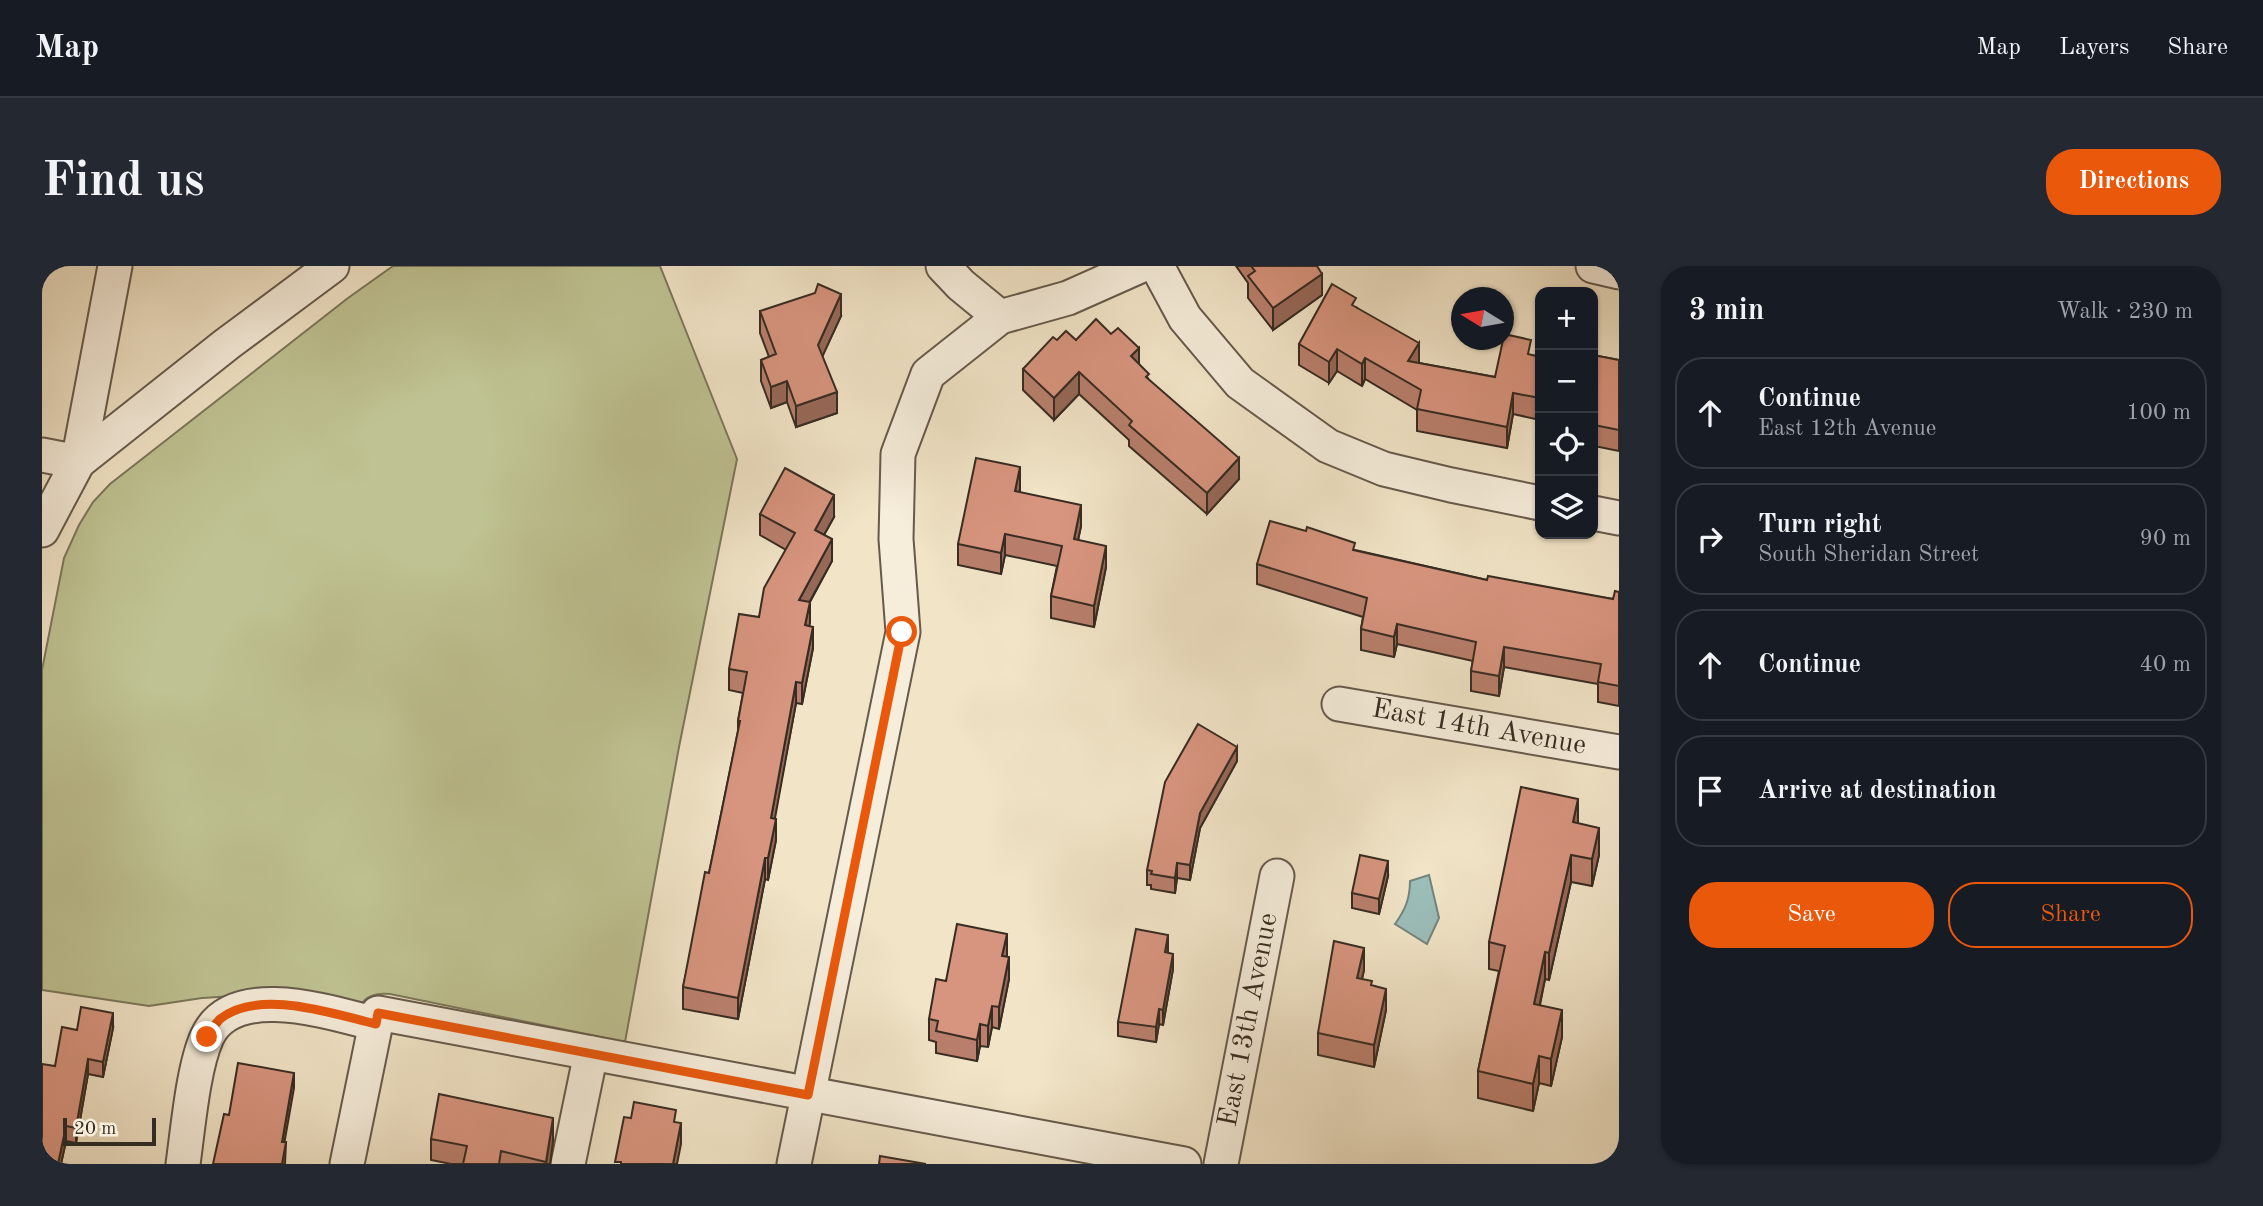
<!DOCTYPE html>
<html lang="en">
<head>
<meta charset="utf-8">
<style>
	body { margin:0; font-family:"Old Standard TT",serif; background:#242831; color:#f1f3f6 }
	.controls { position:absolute; right:21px; top:21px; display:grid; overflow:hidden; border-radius:14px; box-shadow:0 2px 5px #0004 }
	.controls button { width:63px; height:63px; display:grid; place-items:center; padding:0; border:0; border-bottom:2px solid #363941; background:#171b24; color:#f1f3f6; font:35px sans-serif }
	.compass { position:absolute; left:1409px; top:21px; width:63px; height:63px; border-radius:50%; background:#171b24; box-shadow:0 2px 5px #0004; rotate:281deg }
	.scale { position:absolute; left:21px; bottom:18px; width:93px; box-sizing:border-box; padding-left:7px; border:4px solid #372c22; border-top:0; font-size:19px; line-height:24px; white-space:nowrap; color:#372c22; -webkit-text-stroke:5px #f6eddb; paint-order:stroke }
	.stop { position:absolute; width:21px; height:21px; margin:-16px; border:5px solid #ea580c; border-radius:50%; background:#fff }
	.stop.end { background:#ea580c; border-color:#fff; box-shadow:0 2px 7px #0008 }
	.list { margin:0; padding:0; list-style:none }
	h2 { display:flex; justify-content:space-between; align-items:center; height:91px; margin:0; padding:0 28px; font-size:30px }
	h2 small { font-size:23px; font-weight:400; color:#9ea1a6 }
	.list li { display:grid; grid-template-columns:46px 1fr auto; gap:21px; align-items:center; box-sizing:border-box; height:112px; margin:0 14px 14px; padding:0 14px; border:2px solid #363941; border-radius:28px }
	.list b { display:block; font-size:26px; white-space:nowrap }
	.list p { margin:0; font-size:23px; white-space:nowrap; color:#9ea1a6 }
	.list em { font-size:23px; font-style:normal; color:#9ea1a6 }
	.actions { display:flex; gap:14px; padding:21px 28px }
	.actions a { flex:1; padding:16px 0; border:2px solid #ea580c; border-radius:28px; text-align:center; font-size:24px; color:#ea580c }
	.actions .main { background:#ea580c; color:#fff }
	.icon { flex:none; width:38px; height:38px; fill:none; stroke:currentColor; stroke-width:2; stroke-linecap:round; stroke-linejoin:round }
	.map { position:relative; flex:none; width:1577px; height:898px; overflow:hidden; border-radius:28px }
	header { display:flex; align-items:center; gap:42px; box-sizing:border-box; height:98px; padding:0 35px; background:#171b24; border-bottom:2px solid #363941 }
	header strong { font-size:33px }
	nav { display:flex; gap:38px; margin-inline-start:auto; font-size:24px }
	.intro { display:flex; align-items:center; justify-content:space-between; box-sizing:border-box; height:168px; padding:0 42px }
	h1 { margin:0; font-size:49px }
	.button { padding:18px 32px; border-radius:28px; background:#ea580c; color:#fff; font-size:24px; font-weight:700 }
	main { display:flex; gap:42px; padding:0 42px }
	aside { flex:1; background:#171b24; border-radius:28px; box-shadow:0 2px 5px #0004 }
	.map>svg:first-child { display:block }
	.green { fill:#bfc292; stroke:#7b775a; stroke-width:2 }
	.water { fill:#9bbeba; stroke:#73847d; stroke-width:2 }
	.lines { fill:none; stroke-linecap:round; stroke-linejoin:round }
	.minor-casing { stroke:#665a4b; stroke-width:37 }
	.minor { stroke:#f6eddb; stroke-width:33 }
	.wall { fill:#b97f6c; stroke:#372c22; stroke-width:2 }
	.shaded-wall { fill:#966858; stroke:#372c22; stroke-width:2 }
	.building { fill:#d7947e; stroke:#372c22; stroke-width:2 }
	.route { stroke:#ea580c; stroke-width:9 }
	.labels { text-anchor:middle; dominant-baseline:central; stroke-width:6; stroke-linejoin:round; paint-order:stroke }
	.street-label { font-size:28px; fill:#372c22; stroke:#f6eddb }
</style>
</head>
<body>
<header>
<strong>Map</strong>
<nav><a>Map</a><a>Layers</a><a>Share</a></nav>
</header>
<div class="intro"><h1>Find us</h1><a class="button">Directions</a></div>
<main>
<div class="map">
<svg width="1577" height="898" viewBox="0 0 1577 898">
	<rect width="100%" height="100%" fill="#f1e4c7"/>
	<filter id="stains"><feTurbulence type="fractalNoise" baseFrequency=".00286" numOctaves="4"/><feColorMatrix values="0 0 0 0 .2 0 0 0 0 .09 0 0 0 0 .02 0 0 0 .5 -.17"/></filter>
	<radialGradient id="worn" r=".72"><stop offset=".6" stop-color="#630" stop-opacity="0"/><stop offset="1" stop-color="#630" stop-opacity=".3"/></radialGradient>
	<path class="green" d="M351 0H618L695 193 637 481 583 776 348 728C337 727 325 728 319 739L242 727 160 732 107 740 0 724V404L22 292 37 259 51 236 68 218 306 32Z"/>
	<path class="water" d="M1387 609 1397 652 1385 678 1353 658C1363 644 1368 633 1368 615Z"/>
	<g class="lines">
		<defs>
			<g id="minor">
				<polyline points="901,0 919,19 958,51"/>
				<polyline points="1115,0 1143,52 1198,117 1286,180 1342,203 1409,219 1498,237"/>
				<polyline points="1551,0 1577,6"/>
				<polyline points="0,189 36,196"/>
				<polyline points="36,196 185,78 290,0"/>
				<polyline points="1551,247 1577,252"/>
				<polyline points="0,264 36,196 73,0"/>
				<polyline points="1297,438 1577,486"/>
				<path d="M141 898C146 863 151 802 165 771 191 714 290 747 334 758"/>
				<polyline points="305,898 336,747 1142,898"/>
				<polyline points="526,898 549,787"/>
				<polyline points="752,898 861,366 854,273 856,188 886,108 958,51 1026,32 1098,0"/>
				<polyline points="1179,898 1235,610"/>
			</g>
		</defs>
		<use href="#minor" class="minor-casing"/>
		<use href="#minor" class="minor"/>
	</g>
	<g class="wall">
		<polygon points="1194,0 1275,0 1280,29 1231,64 1206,32 1206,17"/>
		<polygon points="1314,41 1377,97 1453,111 1489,89 1498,91 1498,154 1471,148 1465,182 1375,165 1375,144 1323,113 1320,120 1295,105 1287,117 1257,99 1257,78"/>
		<polygon points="718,45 799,50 780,90 795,147 754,161 745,136 729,142 719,115 719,94 727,91 718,67"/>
		<polygon points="1015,74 1034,74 1097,98 1107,114 1197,213 1165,248 1087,180 1087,174 1037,128 1012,154 981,124 981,103"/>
		<polygon points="1551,89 1577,94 1577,185 1552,180"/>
		<polygon points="978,223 978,226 1039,260 1036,274 1064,301 1052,361 1009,352 1009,330 1015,300 963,289 959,308 916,299 916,278"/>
		<polygon points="718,248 792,251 782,269 790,295 768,336 767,360 771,382 760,438 754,437 732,553 734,574 726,614 723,613 696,753 641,743 641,721 667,607 696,465 696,455 701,427 687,424 687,403 717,351 744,284 718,269"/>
		<polygon points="1313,284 1445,314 1571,333 1577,326 1577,440 1556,436 1556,418 1462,401 1457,430 1429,425 1429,405 1431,395 1355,378 1352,391 1319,384 1319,363 1321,351 1215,318 1215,298"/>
		<polygon points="1195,495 1158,562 1148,614 1135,612 1133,627 1109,623 1109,619 1105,619 1105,604"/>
		<polygon points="1536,557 1557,589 1550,620 1529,616 1507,714 1503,713 1498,739 1520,771 1509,820 1497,817 1491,845 1436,832 1436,805 1457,705 1447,703 1447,676"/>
		<polygon points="1346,610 1337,648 1310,642 1310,627"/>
		<polygon points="1126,684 1126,687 1131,703 1121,759 1117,758 1114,776 1076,770 1076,756"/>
		<polygon points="965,691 967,713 957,763 950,761 946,781 938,780 935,795 894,787 894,776 887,774 887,753"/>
		<polygon points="1322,704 1320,713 1330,720 1344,744 1332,801 1276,789 1276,767"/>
		<polygon points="71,762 61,811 46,808 34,877 24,875 19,898 0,898 13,800"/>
		<polygon points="389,873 511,874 508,898 409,898 389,894"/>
	</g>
	<g class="shaded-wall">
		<polygon points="1280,8 1280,29 1231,64 1231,42"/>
		<polygon points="799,28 799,50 776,100 776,79"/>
		<polygon points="1377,77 1377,98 1366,95"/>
		<polygon points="1097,82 1097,104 1089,90"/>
		<polygon points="1295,83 1295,105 1287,117 1287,96"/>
		<polygon points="1323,92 1323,113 1320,120 1320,98"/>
		<polygon points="1037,106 1037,128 1012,154 1012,132"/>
		<polygon points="745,115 745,136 729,142 729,121"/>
		<polygon points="795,126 795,147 754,161 754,140"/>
		<polygon points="1471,127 1471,148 1465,182 1465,161"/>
		<polygon points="1197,192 1197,213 1165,248 1165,227"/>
		<polygon points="978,201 978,223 973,246 973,225"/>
		<polygon points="792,229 792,251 773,285 773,264"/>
		<polygon points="1039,239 1039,260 1032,294 1032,273"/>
		<polygon points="963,268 963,289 959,308 959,287"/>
		<polygon points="790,273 790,295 757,355 757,334"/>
		<polygon points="1064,280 1064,301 1052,361 1052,340"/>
		<polygon points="768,336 768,357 763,381 763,359"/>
		<polygon points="1355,358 1355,378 1352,391 1352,371"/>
		<polygon points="771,361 771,382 760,438 760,417"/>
		<polygon points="1462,381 1462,401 1457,430 1457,410"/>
		<polygon points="754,416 754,437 729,574 729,552"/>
		<polygon points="1195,481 1195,495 1158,562 1148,614 1148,599 1158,547"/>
		<polygon points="1536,533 1536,561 1531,556"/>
		<polygon points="734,553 734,574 726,614 726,592"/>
		<polygon points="1557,562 1557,589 1550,620 1550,593"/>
		<polygon points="1529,589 1529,616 1507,714 1507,687"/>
		<polygon points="723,592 723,613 696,753 696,732"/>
		<polygon points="1346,595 1346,610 1337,648 1337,633"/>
		<polygon points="1135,597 1135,612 1133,627 1133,612"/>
		<polygon points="965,668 965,689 960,712 960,690"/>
		<polygon points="1126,669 1126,684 1123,701 1123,686"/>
		<polygon points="1322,682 1322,704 1315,733 1315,712"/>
		<polygon points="1503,686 1503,713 1492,765 1492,738"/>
		<polygon points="1131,688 1131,703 1121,759 1121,744"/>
		<polygon points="967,691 967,713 957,763 957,741"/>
		<polygon points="1344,723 1344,744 1332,801 1332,779"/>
		<polygon points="950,740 950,761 946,781 946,760"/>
		<polygon points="1117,743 1117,758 1114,776 1114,761"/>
		<polygon points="1520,744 1520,771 1509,820 1509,793"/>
		<polygon points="71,747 71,762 61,811 61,796"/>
		<polygon points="938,758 938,780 935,795 935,774"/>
		<polygon points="1497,790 1497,817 1491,845 1491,818"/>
		<polygon points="46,793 46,808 34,877 34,862"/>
		<polygon points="252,807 252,822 240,890 240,876"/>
		<polygon points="511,852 511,874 508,898 504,898"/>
		<polygon points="639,857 639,878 635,898 631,898"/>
		<polygon points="24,860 24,875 19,898 16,898"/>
		<polygon points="244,876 243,898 240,898"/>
	</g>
	<g class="building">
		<polygon points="1209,0 1275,0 1280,8 1231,42 1206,10 1213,5"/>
		<polygon points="776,18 799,28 776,79 795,126 754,140 745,115 729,121 719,94 734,88 718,45 773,27"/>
		<polygon points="1290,18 1314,32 1310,39 1377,77 1366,95 1453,111 1461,74 1462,68 1489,74 1486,88 1498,91 1498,132 1471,127 1465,161 1375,143 1379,124 1323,92 1320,98 1295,83 1287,96 1257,78"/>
		<polygon points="1054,53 1069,68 1076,62 1097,82 1089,90 1107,108 1104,111 1197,192 1165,227 1087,159 1090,155 1037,106 1012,132 981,103 1011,71 1015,74 1024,65 1034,74"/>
		<polygon points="1551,89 1577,94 1577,164 1552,159 1555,144 1551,143"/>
		<polygon points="934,192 978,201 973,225 1039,239 1032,273 1064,280 1052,340 1009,330 1020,280 963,268 959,287 916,278"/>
		<polygon points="743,202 792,229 773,264 790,273 757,334 768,336 763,359 771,361 760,417 754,416 729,552 734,553 726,592 723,592 696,732 641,721 663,606 667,607 698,455 696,455 705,406 687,403 697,348 717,351 722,322 753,267 718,248"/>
		<polygon points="1228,255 1264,265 1265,261 1313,277 1311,284 1445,314 1446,310 1571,333 1573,325 1577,326 1577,420 1556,416 1559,398 1462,381 1457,410 1429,405 1434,376 1355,358 1352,371 1319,363 1325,332 1215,298"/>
		<polygon points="1156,458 1195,481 1158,547 1148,599 1135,597 1133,612 1109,608 1110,605 1105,604 1123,516"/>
		<polygon points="1479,521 1536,533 1531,556 1557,562 1550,593 1529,589 1507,687 1503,686 1492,738 1520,744 1509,793 1497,790 1491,818 1436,805 1463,680 1447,676"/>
		<polygon points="1318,589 1346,595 1337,633 1310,627"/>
		<polygon points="915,658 965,668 960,690 967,691 957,741 950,740 946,760 938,758 935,774 894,765 896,755 887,753 894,713 904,715"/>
		<polygon points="1094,663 1126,669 1123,686 1131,688 1121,744 1117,743 1114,761 1076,756"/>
		<polygon points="1292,675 1322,682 1315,712 1330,715 1329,719 1344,723 1332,779 1276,767"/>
		<polygon points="39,741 71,747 61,796 46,793 34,862 24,860 16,898 0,898 0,798 13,800 20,761 35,764"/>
		<polygon points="196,797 252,807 240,876 244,876 240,898 171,898 182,848 187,849"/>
		<polygon points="397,828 511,852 504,896 459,885 457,898 421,898 425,880 389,873"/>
		<polygon points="592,836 634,844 632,856 639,857 631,898 579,898 579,896 573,896 582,851 589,852"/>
		<polygon points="838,890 884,898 837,898"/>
	</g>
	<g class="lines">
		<path class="route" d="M165 771C169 765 173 758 178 753 217 722 291 748 334 758L336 747 766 829 860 366"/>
	</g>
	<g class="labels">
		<g class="street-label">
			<text transform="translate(1437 462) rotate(10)">East 14th Avenue</text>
			<text transform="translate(1207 754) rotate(-79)">East 13th Avenue</text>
		</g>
	</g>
	<rect width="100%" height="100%" filter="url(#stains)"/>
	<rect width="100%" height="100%" fill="url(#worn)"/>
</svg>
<div class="controls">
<button>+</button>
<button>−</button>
<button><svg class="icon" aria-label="locate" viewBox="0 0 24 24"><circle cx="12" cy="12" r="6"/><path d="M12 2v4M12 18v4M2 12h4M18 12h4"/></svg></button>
<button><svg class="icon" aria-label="layers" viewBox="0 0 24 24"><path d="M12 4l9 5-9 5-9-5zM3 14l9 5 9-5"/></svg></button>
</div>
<svg class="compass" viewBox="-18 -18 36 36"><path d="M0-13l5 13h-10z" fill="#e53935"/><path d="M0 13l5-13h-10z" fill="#9ea1a6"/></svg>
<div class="scale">20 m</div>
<div class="stop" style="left:860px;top:366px"></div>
<div class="stop end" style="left:165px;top:771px"></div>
</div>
<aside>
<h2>3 min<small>Walk · 230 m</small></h2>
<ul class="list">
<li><svg class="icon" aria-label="ahead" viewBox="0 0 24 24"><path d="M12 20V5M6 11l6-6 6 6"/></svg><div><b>Continue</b><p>East 12th Avenue</p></div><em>100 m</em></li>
<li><svg class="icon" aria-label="right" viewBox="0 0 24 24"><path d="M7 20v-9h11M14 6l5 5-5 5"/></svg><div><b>Turn right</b><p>South Sheridan Street</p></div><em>90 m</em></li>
<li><svg class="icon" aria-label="ahead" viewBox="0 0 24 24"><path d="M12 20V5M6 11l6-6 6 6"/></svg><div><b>Continue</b></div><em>40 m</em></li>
<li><svg class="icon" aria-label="arrive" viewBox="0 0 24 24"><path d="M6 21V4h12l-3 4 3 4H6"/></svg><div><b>Arrive at destination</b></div></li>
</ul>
<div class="actions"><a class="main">Save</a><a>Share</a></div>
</aside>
</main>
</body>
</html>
